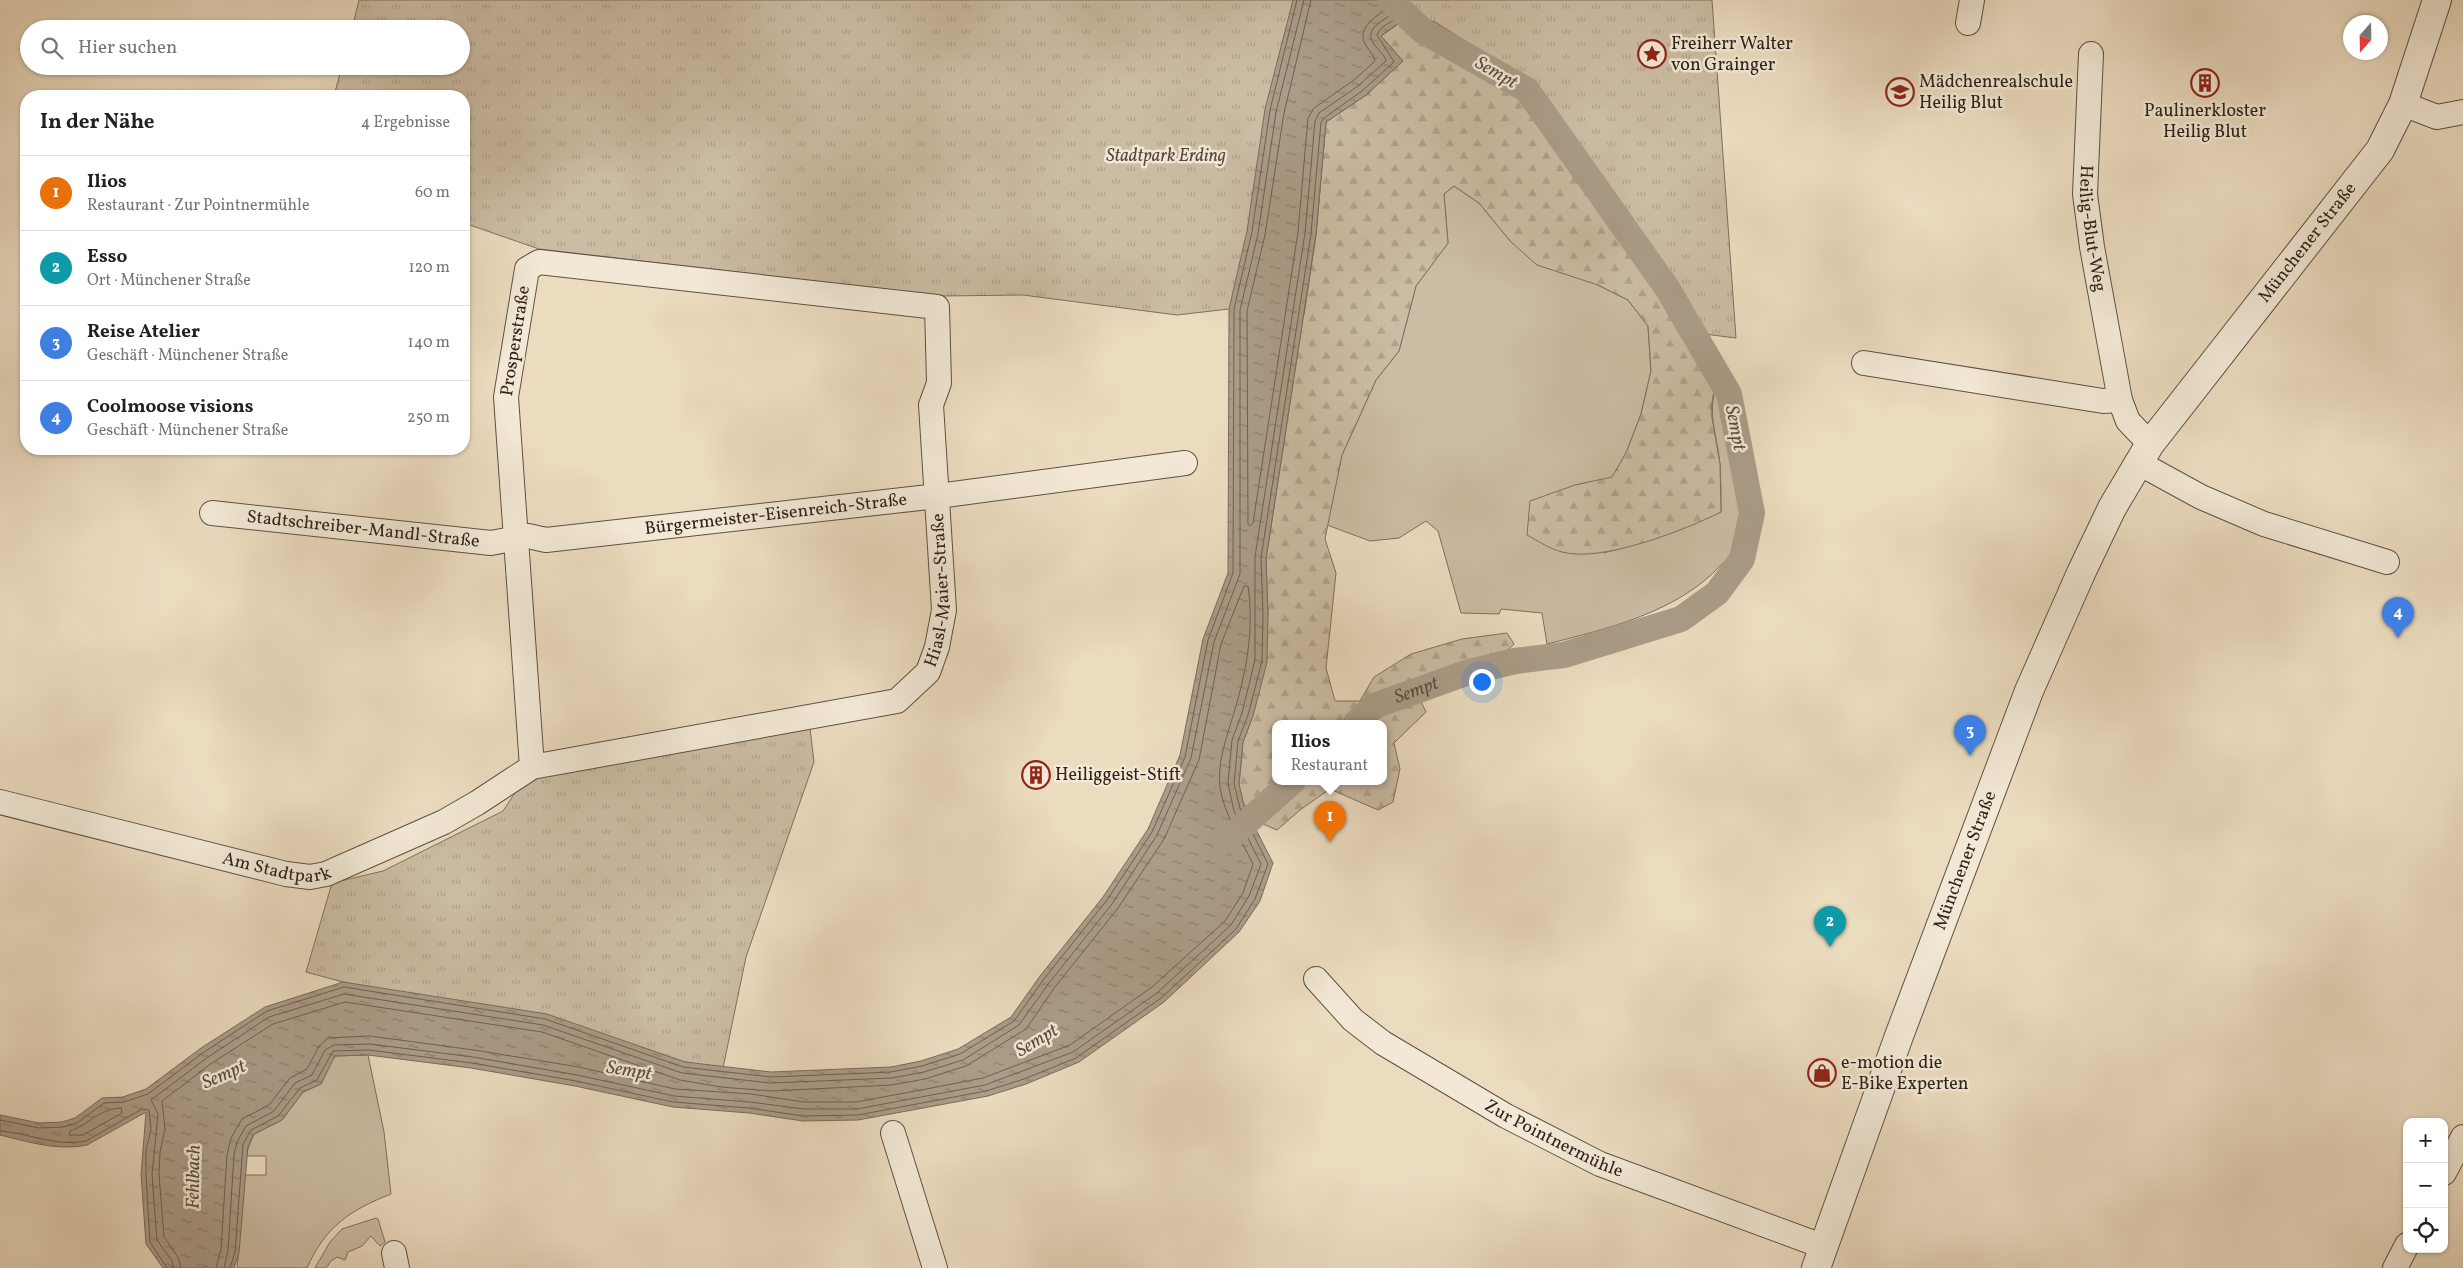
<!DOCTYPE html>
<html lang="de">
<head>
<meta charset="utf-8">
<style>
	body { margin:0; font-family:Vollkorn,serif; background:#f6f6f6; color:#202124 }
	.controls { position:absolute; right:15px; bottom:15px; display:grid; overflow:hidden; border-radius:10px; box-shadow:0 1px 4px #0004 }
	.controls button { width:45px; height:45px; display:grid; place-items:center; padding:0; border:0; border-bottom:1px solid #e0e0e0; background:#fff; color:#202124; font:25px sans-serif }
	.compass { position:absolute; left:2343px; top:15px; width:45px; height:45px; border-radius:50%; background:#fff; box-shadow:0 1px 4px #0004; rotate:200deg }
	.you { position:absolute; left:1481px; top:681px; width:18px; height:18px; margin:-12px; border:4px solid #fff; border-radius:50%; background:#1a73e8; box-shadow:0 0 0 8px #1a73e833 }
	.badge { display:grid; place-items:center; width:32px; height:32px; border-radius:50%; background:#d93025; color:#fff; font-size:16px; font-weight:700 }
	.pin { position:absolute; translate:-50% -41px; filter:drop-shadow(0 1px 2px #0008) }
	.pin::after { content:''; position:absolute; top:26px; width:18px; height:15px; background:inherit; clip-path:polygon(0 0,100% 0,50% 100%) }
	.popup { position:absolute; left:1272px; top:720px; width:115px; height:65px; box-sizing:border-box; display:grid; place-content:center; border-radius:10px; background:#fff; filter:drop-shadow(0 1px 4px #0005); font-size:16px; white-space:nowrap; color:#757577 }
	.popup b { font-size:19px; color:#202124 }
	.popup::after { content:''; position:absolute; left:50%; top:100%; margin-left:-10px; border:10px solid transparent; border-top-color:#fff }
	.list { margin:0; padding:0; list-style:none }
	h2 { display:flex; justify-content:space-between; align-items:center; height:65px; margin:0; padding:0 20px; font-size:21px }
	h2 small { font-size:16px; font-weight:400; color:#757577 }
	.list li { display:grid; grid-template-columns:32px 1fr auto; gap:15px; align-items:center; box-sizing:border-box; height:75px; padding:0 20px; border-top:1px solid #e0e0e0 }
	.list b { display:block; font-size:19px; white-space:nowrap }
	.list p { margin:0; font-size:16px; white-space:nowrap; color:#757577 }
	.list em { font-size:16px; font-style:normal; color:#757577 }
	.icon { flex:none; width:28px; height:28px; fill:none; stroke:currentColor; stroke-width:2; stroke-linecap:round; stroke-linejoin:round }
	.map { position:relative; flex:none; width:2463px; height:1268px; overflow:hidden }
	.search { position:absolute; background:#fff; box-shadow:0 1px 4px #0004; left:20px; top:20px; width:450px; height:55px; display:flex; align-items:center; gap:12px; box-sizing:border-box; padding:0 18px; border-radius:28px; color:#757577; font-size:19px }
	.panel { position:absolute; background:#fff; box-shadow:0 1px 4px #0004; left:20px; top:90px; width:450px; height:365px; border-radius:20px }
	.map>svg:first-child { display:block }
	.green { fill:#cbbca3; stroke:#7d7060 }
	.forest { fill:url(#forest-firs); stroke:#7d7060; fill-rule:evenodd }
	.park { fill:url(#park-tufts); stroke:#7d7060 }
	.water { fill:url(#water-ripples); stroke:#796c5d }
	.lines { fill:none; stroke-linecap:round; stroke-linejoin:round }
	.shore { stroke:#6d6052; stroke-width:1 }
	.canal { stroke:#ab9c88; stroke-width:26 }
	.minor-casing { stroke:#5e5145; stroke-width:26 }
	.tertiary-casing { stroke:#5e5145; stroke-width:30 }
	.minor { stroke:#f2e8d5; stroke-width:24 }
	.tertiary { stroke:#f2e8d5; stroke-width:28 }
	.labels { text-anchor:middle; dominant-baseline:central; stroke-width:5; stroke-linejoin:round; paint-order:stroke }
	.poi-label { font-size:18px; fill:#2f231c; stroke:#f2e8d5; text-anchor:start }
	.park-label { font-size:18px; font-style:italic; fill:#56493e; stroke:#f2e8d5 }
	.street-label { font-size:18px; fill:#2f231c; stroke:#f2e8d5 }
	.water-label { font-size:19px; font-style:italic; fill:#5a4d42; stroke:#f2e8d5 }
</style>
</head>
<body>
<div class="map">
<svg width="2463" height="1268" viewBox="0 0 2463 1268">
	<defs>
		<pattern id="forest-firs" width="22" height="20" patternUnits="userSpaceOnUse" patternTransform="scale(1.25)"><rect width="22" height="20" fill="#cbbca3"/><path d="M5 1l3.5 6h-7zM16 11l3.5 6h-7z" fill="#afa18c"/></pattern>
		<pattern id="park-tufts" width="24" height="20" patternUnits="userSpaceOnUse" patternTransform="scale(1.25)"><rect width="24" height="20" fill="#cbbca3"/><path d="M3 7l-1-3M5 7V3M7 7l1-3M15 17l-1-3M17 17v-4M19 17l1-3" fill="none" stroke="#afa18c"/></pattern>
		<pattern id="water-ripples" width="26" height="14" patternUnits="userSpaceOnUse" patternTransform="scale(1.25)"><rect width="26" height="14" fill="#ab9c88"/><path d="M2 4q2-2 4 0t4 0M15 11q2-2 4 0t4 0" fill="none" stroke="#8c7f6e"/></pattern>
	</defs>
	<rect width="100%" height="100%" fill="#ebdbbf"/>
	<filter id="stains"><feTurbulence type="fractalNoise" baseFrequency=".004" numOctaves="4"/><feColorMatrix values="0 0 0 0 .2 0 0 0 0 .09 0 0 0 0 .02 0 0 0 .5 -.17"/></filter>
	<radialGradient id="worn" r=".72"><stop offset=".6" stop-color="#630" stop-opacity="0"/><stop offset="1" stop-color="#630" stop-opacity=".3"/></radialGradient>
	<g class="green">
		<path d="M1454 186 1479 203 1511 242 1628 300 1648 326 1651 371 1641 414 1626 453 1612 478 1575 485 1604 553 1670 533 1721 512C1721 496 1721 481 1720 465 1718 438 1706 412 1717 385 1733 410 1737 444 1740 473 1742 499 1744 525 1733 551 1731 556 1725 561 1721 565 1678 612 1607 629 1547 644L1542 613 1501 609 1499 614 1461 613 1438 531 1426 521 1399 538 1370 541 1327 525 1342 455 1376 380 1399 351 1416 286 1448 243 1444 194Z"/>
		<path d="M368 1055 384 1132 391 1194C350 1210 325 1227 307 1268H237L245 1175H266V1156H245L254 1134 282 1120 303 1092 321 1084 334 1056Z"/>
		<polygon points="376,1218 378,1219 385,1242 380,1246 371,1236 362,1246 348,1252 345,1260 337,1257 331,1261 326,1268 315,1268 330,1242 342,1229"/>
	</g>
	<path class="forest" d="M1406 15 1435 22 1528 80 1696 333 1714 353 1717 385 1713 396 1711 412 1720 464 1721 512C1685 530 1601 563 1562 552 1550 549 1538 541 1527 535L1530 501 1575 485 1612 477 1626 453 1641 414 1651 371 1648 326 1628 300 1598 285 1537 265 1511 242 1479 203 1454 186 1444 194 1448 243 1416 286 1399 351 1376 380 1342 455 1325 539 1336 573 1326 668 1335 701H1360L1374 677 1411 654 1462 639 1507 633 1514 644 1499 658 1413 685 1426 712 1394 743 1400 769 1393 802 1378 810 1330 789 1300 810 1277 830 1251 819 1244 806 1239 785 1243 742 1253 716 1268 615 1266 559 1316 234 1326 122 1366 95 1402 61 1381 36 1401 22ZM1276 723H1384V781H1276Z"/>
	<g class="park">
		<polygon points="359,0 1712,0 1736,338 1696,333 1528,80 1435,22 1406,15 1401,22 1381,36 1403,61 1366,95 1326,122 1316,234 1304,315 1229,309 1177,315 1023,295 942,296 539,249 464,223 464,96 334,96 342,66 461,66 461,29 352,29"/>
		<polygon points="809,720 814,762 746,957 723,1068 685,1062 608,1036 343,982 306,972 332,883 383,871 503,811 528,773"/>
	</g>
	<path class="water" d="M1293 0H1407C1405 22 1398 23 1381 36L1403 61 1366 95 1326 122 1316 234 1266 559 1268 615 1267 662 1253 716 1243 742 1239 784 1244 806 1273 863 1260 901 1239 932 1164 1002 1079 1062 1026 1084 988 1096 858 1120 803 1121 749 1113 673 1107 575 1086 471 1068 368 1055 335 1056 321 1084 303 1092 282 1120 254 1134 248 1146 239 1253 234 1268H163L146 1244 141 1175 146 1112 87 1145C57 1151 29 1142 0 1135V1115L39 1123 62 1122 75 1118 102 1098 123 1097 146 1089 201 1048 265 1007 343 982 547 1014 685 1062 771 1072 891 1067 921 1061 958 1049 1011 1017 1040 976 1103 897 1148 829 1180 755 1203 639 1228 573 1229 309 1247 231 1265 109Z"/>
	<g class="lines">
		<g class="shore">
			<path d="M1311 0 1284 113 1265 235 1247 311 1248 524 1250 526 1253 523 1298 232 1308 118 1314 108 1354 80 1375 61C1374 55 1370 52 1367 47 1354 29 1375 18 1387 8L1388 0"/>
			<path d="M121 1108 122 1113 83 1135H69L70 1131C91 1124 97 1109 121 1108Z"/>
			<polyline points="0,1120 39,1128 63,1127 77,1123 104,1103 124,1102 148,1094 204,1052 267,1011 344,987 545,1019 683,1067 771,1077 891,1072 922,1066 960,1054 1014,1021 1044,979 1107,900 1152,832 1185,757 1208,640 1233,573 1234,309 1252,232 1270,110 1297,0"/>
			<path d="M0 1131C29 1133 55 1147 86 1141L142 1109 149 1110 151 1129 146 1151V1175L150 1242 167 1268"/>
			<polyline points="173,1268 172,1261 157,1240 152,1175 158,1114 151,1100 208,1057 269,1017 344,994 543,1025 682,1073 770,1083 892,1078 924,1072 963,1060 1019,1025 1049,983 1112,904 1157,835 1191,758 1214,642 1240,574 1240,310 1258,234 1276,112 1304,0"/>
			<path d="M181 1268 178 1257 164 1237 159 1175 160 1152 165 1129 162 1101 212 1063 273 1024 345 1002 542 1032 680 1080 721 1087 771 1091 892 1085 925 1079 966 1066 1026 1029 1055 987 1118 908 1164 839 1199 760 1221 644 1244 586H1248C1254 627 1247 670 1235 709 1228 734 1217 760 1220 787 1224 815 1241 839 1253 864L1243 893 1225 921 1152 987 1070 1045 983 1078 926 1089 856 1102H804L751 1094 675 1089 579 1067 474 1050 370 1036 328 1038 319 1046 307 1069 290 1078 269 1105 242 1119 231 1138 227 1155 221 1249 216 1268"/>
			<path d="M224 1268 228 1250 234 1155 237 1142 246 1126 274 1111 295 1083 312 1075 325 1050 334 1045 370 1044 473 1057 577 1075 674 1096 750 1102 804 1109H857L985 1085 1073 1052 1157 993 1231 925 1249 896 1261 864 1234 811 1228 783 1232 740 1242 713 1255 660V557L1305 233 1315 121 1319 113 1358 86 1386 61C1385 56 1381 53 1377 48 1361 30 1379 24 1393 13L1396 0"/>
			<path d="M230 1268 235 1252 243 1144 251 1130 278 1116 300 1088 317 1080 333 1051 369 1050 472 1063 576 1081 673 1102 749 1108 803 1116 858 1115 986 1091 1024 1079 1076 1058 1161 998 1236 929 1255 899 1268 864 1240 808 1234 784 1238 741 1248 715 1262 661 1263 615 1261 558 1311 234 1321 122 1324 118 1362 91 1394 62 1377 35C1386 17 1400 28 1402 0"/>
		</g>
		<g class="canal">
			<path id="s1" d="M1356 723 1374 706 1466 673 1515 661 1564 655 1681 619 1717 593 1742 559 1752 513 1729 394 1667 288 1527 90 1423 31 1390 0"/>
			<polyline points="1225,842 1293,781"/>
		</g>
		<defs>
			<g id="minor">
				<polyline points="1968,23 1972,0"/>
				<path id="s2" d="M2091 54 2085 194 2092 247 2120 400 2128 421 2150 444"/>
				<polyline points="2403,104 2437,117 2463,112"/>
				<polyline points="1864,363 2103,401 2120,400"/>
				<polyline points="2137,462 2201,497 2264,524 2387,562"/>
				<path id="s3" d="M212 513 491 543 528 536 546 540 938 496 1185 463"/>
				<path id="s4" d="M0 802 286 874 310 877 326 874 444 822 477 803 532 767 897 701 928 672 937 647 944 610 931 405 939 383 937 307 539 262 527 269 506 397 532 767"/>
				<path id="s5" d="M1316 979 1353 1020 1383 1043 1506 1116 1600 1164 1822 1246"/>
				<polyline points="893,1133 935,1268"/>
				<polyline points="2444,1173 2463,1137"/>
				<polyline points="394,1253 397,1268"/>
				<polyline points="2395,1268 2407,1245"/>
			</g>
			<g id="tertiary">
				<path id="s6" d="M1816 1268 1899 1036 2029 691 2081 573 2112 508 2150 444 2380 150 2403 104 2437 0"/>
			</g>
		</defs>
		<use href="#minor" class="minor-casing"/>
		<use href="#tertiary" class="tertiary-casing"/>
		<use href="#minor" class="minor"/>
		<use href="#tertiary" class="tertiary"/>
	</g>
	<defs>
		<symbol id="sight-ring" viewBox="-11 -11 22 22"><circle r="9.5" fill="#f2e8d5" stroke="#8f2418" stroke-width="1.5"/><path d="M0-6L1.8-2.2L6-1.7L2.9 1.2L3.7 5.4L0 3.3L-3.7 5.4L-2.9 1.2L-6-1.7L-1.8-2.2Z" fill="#8f2418"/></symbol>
		<symbol id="building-ring" viewBox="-11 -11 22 22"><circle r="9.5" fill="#f2e8d5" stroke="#8f2418" stroke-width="1.5"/><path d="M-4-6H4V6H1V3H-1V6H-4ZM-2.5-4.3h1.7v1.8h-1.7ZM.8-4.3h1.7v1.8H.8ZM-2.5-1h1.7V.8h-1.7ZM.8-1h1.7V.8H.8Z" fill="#8f2418"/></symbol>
		<symbol id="school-ring" viewBox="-11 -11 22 22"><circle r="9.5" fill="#f2e8d5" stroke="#8f2418" stroke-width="1.5"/><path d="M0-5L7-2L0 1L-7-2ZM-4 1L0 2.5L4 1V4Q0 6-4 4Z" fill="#8f2418"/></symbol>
		<symbol id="shop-ring" viewBox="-11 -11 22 22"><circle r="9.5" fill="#f2e8d5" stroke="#8f2418" stroke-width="1.5"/><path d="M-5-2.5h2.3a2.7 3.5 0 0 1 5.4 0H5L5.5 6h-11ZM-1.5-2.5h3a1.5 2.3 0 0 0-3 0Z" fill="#8f2418"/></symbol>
	</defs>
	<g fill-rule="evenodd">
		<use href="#sight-ring" x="1636" y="38" width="32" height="32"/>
		<use href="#building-ring" x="2189" y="67" width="32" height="32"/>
		<use href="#school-ring" x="1884" y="76" width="32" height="32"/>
		<use href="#building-ring" x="1020" y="759" width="32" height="32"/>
		<use href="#shop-ring" x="1806" y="1057" width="32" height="32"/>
	</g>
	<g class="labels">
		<g class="poi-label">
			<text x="1671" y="44">Freiherr Walter<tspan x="1671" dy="21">von Grainger</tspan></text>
			<text x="1919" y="82">Mädchenrealschule<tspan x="1919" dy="21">Heilig Blut</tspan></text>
			<text x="2205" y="111" text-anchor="middle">Paulinerkloster<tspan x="2205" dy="21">Heilig Blut</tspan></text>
			<text x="1055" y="775">Heiliggeist-Stift</text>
			<text x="1841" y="1063">e-motion die<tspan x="1841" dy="21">E-Bike Experten</tspan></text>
		</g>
		<g class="park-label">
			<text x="1166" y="156">Stadtpark Erding</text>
		</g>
		<g class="street-label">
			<text stroke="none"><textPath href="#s2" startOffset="175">Heilig-Blut-Weg</textPath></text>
			<text stroke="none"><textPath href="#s6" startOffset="1146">Münchener Straße</textPath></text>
			<text transform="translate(516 341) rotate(-81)">Prosperstraße</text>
			<text stroke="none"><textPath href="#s3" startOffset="568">Bürgermeister-Eisenreich-Straße</textPath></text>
			<text stroke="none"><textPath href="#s3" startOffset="152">Stadtschreiber-Mandl-Straße</textPath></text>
			<text stroke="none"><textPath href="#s4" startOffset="1065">Hiasl-Maier-Straße</textPath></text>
			<text stroke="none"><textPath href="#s6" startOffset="434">Münchener Straße</textPath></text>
			<text stroke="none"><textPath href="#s4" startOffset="285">Am Stadtpark</textPath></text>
			<text stroke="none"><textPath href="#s5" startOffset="289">Zur Pointnermühle</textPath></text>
		</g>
		<g class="water-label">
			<text transform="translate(1496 73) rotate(30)">Sempt</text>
			<text transform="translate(1735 428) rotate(79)">Sempt</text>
			<text stroke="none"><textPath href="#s1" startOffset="70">Sempt</textPath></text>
			<text transform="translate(1037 1041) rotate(-31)">Sempt</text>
			<text transform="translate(629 1071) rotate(9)">Sempt</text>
			<text transform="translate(224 1075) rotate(-24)">Sempt</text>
			<text transform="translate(194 1177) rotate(-89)">Fehlbach</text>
		</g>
	</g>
	<rect width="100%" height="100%" filter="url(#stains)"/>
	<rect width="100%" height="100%" fill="url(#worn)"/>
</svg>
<div class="controls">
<button>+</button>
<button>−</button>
<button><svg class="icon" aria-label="locate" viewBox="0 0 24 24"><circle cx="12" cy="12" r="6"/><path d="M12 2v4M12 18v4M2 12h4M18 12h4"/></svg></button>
</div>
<svg class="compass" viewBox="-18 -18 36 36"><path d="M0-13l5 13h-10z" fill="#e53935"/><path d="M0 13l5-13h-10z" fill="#757577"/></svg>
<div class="you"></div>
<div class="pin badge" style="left:1330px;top:842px;background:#e8710a">1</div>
<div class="popup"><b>Ilios</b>Restaurant</div>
<div class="pin badge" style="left:1830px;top:947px;background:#0f9aa8">2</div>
<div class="pin badge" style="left:1970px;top:756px;background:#3f7fe0">3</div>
<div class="pin badge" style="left:2398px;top:638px;background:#3f7fe0">4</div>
<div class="search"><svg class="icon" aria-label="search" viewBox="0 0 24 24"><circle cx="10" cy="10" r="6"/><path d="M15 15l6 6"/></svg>Hier suchen</div>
<section class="panel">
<h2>In der Nähe<small>4 Ergebnisse</small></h2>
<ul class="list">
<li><span class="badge" style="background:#e8710a">1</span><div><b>Ilios</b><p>Restaurant · Zur Pointnermühle</p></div><em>60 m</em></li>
<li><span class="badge" style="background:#0f9aa8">2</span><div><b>Esso</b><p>Ort · Münchener Straße</p></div><em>120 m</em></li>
<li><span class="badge" style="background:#3f7fe0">3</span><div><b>Reise Atelier</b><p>Geschäft · Münchener Straße</p></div><em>140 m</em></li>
<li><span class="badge" style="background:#3f7fe0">4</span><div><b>Coolmoose visions</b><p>Geschäft · Münchener Straße</p></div><em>250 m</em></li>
</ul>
</section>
</div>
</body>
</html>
